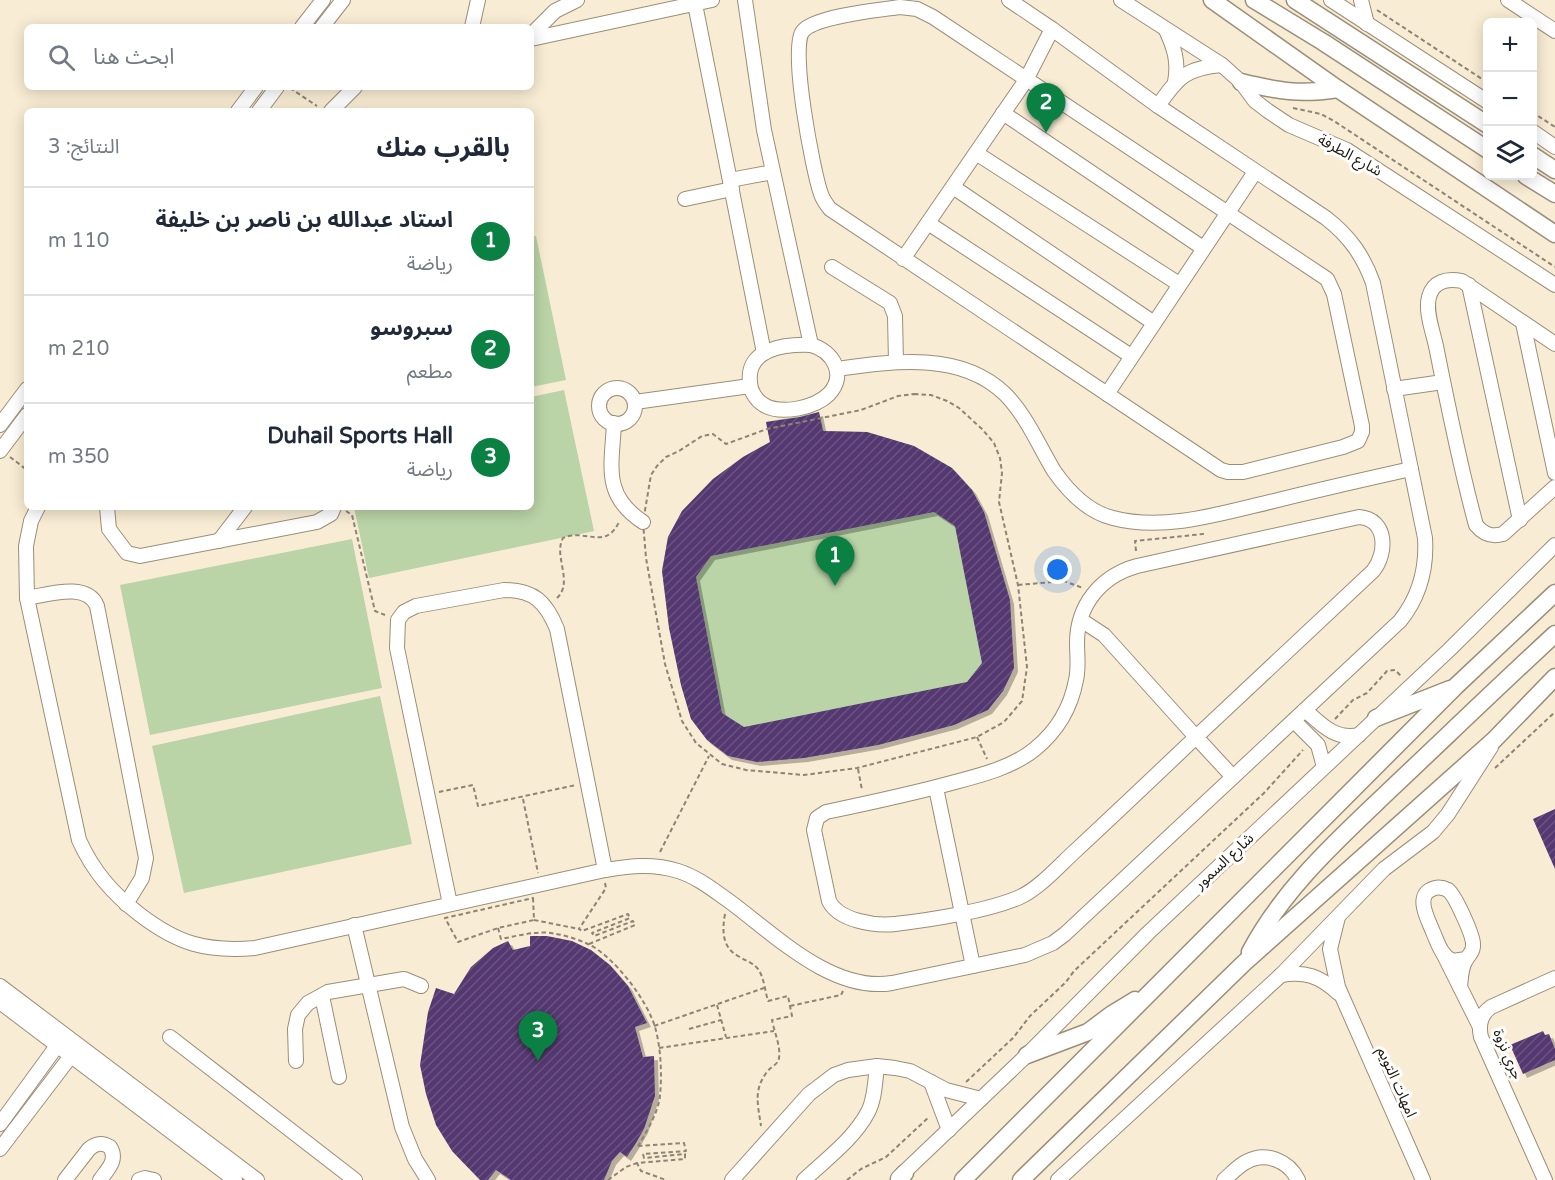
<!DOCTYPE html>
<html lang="ar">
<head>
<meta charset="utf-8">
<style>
	body { margin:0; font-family:"Varela Round","Noto Sans Arabic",sans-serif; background:#f6f6f7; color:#1f2937; direction:rtl }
	.controls { position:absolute; right:18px; top:18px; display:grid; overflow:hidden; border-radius:9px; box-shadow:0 3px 15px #0003 }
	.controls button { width:54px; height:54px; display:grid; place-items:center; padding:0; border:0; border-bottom:2px solid #e0e1e3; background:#fff; color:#1f2937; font:30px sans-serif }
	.you { position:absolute; left:1058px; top:570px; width:21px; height:21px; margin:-15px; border:4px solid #fff; border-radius:50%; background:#1a73e8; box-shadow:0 0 0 9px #1a73e833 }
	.badge { display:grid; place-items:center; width:39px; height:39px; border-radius:50%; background:#0b8043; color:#fff; font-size:20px; font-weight:700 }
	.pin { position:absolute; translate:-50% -50px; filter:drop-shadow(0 2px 3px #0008) }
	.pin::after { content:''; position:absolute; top:32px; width:21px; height:18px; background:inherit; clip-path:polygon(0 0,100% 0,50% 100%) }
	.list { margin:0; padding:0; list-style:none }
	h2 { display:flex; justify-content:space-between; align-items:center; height:78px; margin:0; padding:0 24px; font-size:26px }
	h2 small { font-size:20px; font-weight:400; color:#747a83 }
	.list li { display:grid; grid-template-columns:39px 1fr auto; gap:18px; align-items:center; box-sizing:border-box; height:108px; padding:0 24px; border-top:2px solid #e0e1e3 }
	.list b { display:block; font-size:22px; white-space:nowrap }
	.list p { margin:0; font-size:20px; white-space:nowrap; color:#747a83 }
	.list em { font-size:20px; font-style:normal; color:#747a83 }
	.icon { flex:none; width:33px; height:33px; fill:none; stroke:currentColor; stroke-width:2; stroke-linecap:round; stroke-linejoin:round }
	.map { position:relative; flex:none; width:1555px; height:1180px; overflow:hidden; direction:ltr }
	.search { position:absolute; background:#fff; box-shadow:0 3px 15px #0003; left:24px; top:24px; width:510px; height:66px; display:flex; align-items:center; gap:15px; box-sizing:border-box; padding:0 21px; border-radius:9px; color:#747a83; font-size:22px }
	.panel { position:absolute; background:#fff; box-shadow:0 3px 15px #0003; left:24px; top:108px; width:510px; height:402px; border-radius:9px; direction:rtl }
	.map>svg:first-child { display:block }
	.pitch { fill:#bad3a7 }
	.building { fill:url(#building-hatch); fill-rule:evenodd; filter:url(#shadow) }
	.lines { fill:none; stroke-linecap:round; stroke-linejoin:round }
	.minor-casing { stroke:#9b8e78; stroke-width:16 }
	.major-casing { stroke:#9b8e78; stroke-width:19 }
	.path { stroke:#8d8474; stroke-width:2; stroke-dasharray:4.5 3; stroke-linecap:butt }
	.minor { stroke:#fff; stroke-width:14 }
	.major { stroke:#fff; stroke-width:16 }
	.labels { text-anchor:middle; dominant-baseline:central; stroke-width:6; stroke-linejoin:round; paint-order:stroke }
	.street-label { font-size:15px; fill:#1c180f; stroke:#fff }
</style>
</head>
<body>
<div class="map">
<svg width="1555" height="1180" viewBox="0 0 1555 1180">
	<defs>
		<pattern id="building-hatch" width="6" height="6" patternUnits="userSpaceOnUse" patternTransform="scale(1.5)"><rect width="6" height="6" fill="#543871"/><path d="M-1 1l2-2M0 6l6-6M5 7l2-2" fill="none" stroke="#69527f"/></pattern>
		<filter id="shadow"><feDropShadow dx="4" dy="4" stdDeviation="0" flood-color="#0004"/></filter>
	</defs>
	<rect width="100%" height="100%" fill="#f9ecd4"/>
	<g class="pitch">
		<polygon points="536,236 566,380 531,387 531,237"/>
		<polygon points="564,390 594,531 369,578 354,507 531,507 531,397"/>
		<polygon points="819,412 824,431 867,432 914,446 952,468 972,490 984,512 1010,600 1014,668 1003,691 988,710 954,725 878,745 804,758 757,762 707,739 691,719 681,685 662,571 668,537 682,511 713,479 743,457 770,442 766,422"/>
		<polygon points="352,539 382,688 150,735 120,585"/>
		<polygon points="380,696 412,844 184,893 152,746"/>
	</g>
	<g class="building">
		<path d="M819 412 823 431 867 432 914 446 952 468 972 490 984 512 1010 600 1014 668 1003 691 988 710 954 725 878 745 804 758 757 762 728 756 707 740 691 719 681 685 669 628 662 571 668 537 682 511 713 479 743 457 770 442 766 422 800 417ZM934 512 955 526 982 663 967 682 744 727 722 713 696 577 711 556Z"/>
		<polygon points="1555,809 1555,869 1533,819"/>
		<polygon points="530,936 547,936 572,941 591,950 610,965 628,986 647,1023 635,1027 643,1057 654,1056 655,1096 644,1129 636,1143 627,1157 620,1152 612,1161 604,1180 511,1180 496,1170 488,1180 480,1180 452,1151 436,1125 426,1094 420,1065 428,1012 436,988 454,994 471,967 493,948 508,941 513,950 530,946"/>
		<polygon points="1543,1031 1545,1035 1549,1034 1555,1049 1555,1060 1523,1074 1510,1045"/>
	</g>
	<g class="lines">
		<defs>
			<g id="minor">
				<polyline points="745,0 764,130 811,345"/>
				<polyline points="1121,0 1222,65 1241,82 1255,101 1268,111 1289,125 1347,150 1555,285"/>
				<polyline points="1331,0 1488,102"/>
				<polyline points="1361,0 1367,24"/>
				<polyline points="1508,0 1555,31"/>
				<polyline points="695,4 764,353"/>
				<path d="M900 7 917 9 933 17 1327 279 1334 294 1362 426V432L1358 441 1343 447 1243 472H1228L1221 470 830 209C826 204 823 200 821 194 813 172 789 46 803 31 816 16 879 10 900 7Z"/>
				<polyline points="302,27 323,0"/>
				<polyline points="322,27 343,0"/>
				<polyline points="472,27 478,0"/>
				<path d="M1166 30C1174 47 1179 62 1175 82"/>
				<polyline points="531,35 555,11 577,0"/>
				<polyline points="531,39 712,0"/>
				<path d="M1158 106C1178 77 1186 68 1222 65"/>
				<polyline points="238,111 256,87"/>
				<polyline points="259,111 277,87"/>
				<polyline points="331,111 355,87"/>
				<polyline points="1003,113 1203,248"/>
				<polyline points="1532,131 1555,147"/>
				<polyline points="976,153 1179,284"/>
				<polyline points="730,180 773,172"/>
				<polyline points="953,187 1154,323"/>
				<polyline points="685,199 732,189"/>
				<polyline points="928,223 1131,356"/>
				<polyline points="903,259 1026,80 1052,29"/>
				<polyline points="832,267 890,303 895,316 896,362"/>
				<polyline points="1469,285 1520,520"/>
				<polyline points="1523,323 1555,473"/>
				<path d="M1555 344 1462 281C1447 278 1433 281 1429 297 1425 311 1433 332 1436 346 1448 406 1460 467 1476 525 1484 535 1492 537 1503 534L1555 487"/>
				<path d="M811 345C833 351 847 375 829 394 815 408 781 415 764 405 756 400 750 391 750 382 746 348 786 344 811 345Z"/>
				<path d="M837 369C893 361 961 351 1005 394 1026 415 1039 446 1054 471 1068 491 1088 512 1113 518 1166 532 1226 512 1278 500 1322 489 1366 479 1411 469"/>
				<circle cx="617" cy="406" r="18"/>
				<polyline points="1394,389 1443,382"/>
				<polyline points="1107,394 1255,172"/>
				<polyline points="635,402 750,386"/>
				<path d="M614 423C612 466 602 495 643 522"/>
				<polyline points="0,425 27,389"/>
				<polyline points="0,451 27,415"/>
				<path d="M38 507 31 521 26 546 27 598 79 840C93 871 112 893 139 914 178 944 206 952 255 948L605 870C630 866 653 863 678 871 697 877 712 889 729 901 774 934 832 993 892 983L1025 955 1053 943 1065 934 1400 621C1420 596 1427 569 1425 538L1373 283C1363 255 1349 236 1326 218L1158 106 1052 29 1009 0"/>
				<polyline points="107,507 109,529 127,553 140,556 317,522 331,514 334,507"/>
				<polyline points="219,541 245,507"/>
				<path d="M27 598C47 595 87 581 97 606L146 858 142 878 126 904"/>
				<path d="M1081 620 1104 635 1196 737C1155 776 1114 815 1073 853 1058 867 1038 889 1020 897 988 911 930 920 895 924 875 926 839 921 829 901L814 830 817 818 826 812C869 803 912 794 955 782 982 775 1013 767 1035 749 1057 731 1071 707 1076 680 1079 667 1077 655 1077 643 1077 605 1101 576 1137 566L1359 517C1388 519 1387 554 1373 571L1196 737 1233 777"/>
				<path d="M1305 710C1322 725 1335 740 1359 735"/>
				<polyline points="1294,721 1318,745 1324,767"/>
				<polyline points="936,788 973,966"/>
				<path d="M450 904 397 648 398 620 404 612 416 606 504 590C534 590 546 602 557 629L605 870"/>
				<polyline points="1338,917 1330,949 1338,987 1423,1180"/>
				<polyline points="354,925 402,1127 415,1159 428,1180"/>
				<polyline points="1443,953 1479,1025"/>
				<path d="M1281 975C1305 971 1320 976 1338 993"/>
				<polyline points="0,986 257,1180"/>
				<path d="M1460 987C1461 978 1461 967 1466 960 1469 954 1474 952 1473 944 1473 935 1455 895 1448 890 1444 888 1439 887 1435 888 1413 894 1428 919 1433 932 1438 943 1441 956 1453 961L1466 959"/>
				<polyline points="322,996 339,1077"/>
				<polyline points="0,1002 235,1180"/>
				<polyline points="170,1037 355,1180"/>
				<polyline points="296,1061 295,1029 298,1015 308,1003 328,992 404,979 421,986"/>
				<polyline points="931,1082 949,1130"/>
				<polyline points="0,1124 62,1039"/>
				<polyline points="0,1149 77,1048"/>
				<polyline points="898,1178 1027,1055 1148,933 1449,650 1555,545"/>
				<path d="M65 1180 89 1149C96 1143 102 1142 110 1147 118 1160 108 1169 100 1180"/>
				<polyline points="139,1180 145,1178 154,1180"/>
				<polyline points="732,1180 809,1094 834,1075 848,1070 877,1066 895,1068 910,1071 946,1090 981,1099"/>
				<path d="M804 1180C825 1160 854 1139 868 1112 875 1099 875 1081 877 1066"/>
				<polyline points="1058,1180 1281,975 1384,869 1433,832 1448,814 1491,747"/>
				<path d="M1224 1180C1231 1174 1238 1166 1246 1162 1266 1151 1289 1161 1298 1180"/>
				<path d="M1545 1180 1481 1037C1478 1024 1481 1014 1491 1007L1555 978"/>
			</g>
			<g id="major">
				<polyline points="1212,0 1338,89 1555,234"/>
				<polyline points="1254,0 1323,42 1488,150"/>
				<polyline points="1295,0 1488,125"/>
				<path d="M1241 82C1278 91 1300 95 1338 89"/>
				<polyline points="1532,155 1555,170"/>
				<polyline points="1526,176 1555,194"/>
				<polyline points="1376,718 1450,689"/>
				<path d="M1250 952C1284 887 1341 837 1393 787 1447 736 1501 684 1555 634"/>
				<polyline points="1027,1055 1088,1032 1112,1014 1135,1000"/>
				<polyline points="899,1180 905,1173"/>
				<polyline points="963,1180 1456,686 1555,593"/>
				<polyline points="1021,1180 1244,963 1494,740 1555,677"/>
			</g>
		</defs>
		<use href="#minor" class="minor-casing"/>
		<use href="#major" class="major-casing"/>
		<g class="path">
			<polyline points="1377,10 1488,83"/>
			<polyline points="290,88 317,106"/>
			<polyline points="1293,108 1321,114 1334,121 1555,267"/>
			<polyline points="1532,112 1555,127"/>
			<polygon points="914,394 931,395 947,401 959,408 982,429 994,443 1000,458 1002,473 999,502 1018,585 1027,667 1022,701 1004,722 977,737 857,768 804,775 746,770 722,764 696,743 682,721 665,664 646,558 643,522 651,475 657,466 666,457 679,451 702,436 713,434 726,444 767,429 861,410 898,396"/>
			<polyline points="10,457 27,470"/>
			<polyline points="346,511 352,515 375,611 385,615"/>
			<polyline points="1136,551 1135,541 1203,534 1203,532"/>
			<polyline points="1018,585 1064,581 1083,588"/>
			<path d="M557 598C574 582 553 556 563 538 586 528 605 551 619 522"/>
			<polyline points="1335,719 1353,700 1367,693 1387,671 1395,670 1402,677"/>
			<polyline points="977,737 987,759"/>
			<polyline points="1495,768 1555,712"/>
			<polyline points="858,769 862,790"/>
			<polyline points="439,792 473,785 478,806 576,785"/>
			<polyline points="523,799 538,873"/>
			<polyline points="660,852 709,756"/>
			<polygon points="533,898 534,920 498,928 458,942 445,918"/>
			<path d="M725 914C722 931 722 947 738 956 746 961 752 962 758 969 764 977 765 991 768 1001L788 996 792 1016 772 1020C774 1031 781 1047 779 1058 778 1065 771 1066 767 1072 753 1090 758 1105 761 1126"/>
			<polyline points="534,920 579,929"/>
			<path d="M498 928 501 939C517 936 534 931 551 933 564 935 578 939 590 945 615 958 647 1000 655 1027 661 1048 662 1074 660 1096 658 1113 647 1131 638 1146"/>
			<polyline points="589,944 635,925 633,921 594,936 592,933 630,918 628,914 582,931 579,929 606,888 605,883"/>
			<polyline points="717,1005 726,1037"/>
			<polyline points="790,1006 841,995 843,991"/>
			<polyline points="654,1026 764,988"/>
			<polyline points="689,1029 721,1020"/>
			<polyline points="659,1048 774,1031"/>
			<polyline points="966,1082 1013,1038 1030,1016 1066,982 1074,971 1264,793 1303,750"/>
			<polyline points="638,1146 684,1143 686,1151 643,1154 644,1158 685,1154 685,1159 637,1163 641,1171 666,1180"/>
			<polyline points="608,1180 626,1167 637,1163"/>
			<polyline points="847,1180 861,1169 886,1157 929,1117"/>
		</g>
		<use href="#minor" class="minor"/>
		<use href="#major" class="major"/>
	</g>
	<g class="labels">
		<g class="street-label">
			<text transform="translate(1350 155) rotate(29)">شارع الطرفة</text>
			<text transform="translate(1224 861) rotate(-43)">شارع السمور</text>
			<text transform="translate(1508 1054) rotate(67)">جري نزوة</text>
			<text transform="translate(1397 1082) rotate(66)">امهات التويم</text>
		</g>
	</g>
</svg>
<div class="controls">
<button>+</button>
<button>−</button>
<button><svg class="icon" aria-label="layers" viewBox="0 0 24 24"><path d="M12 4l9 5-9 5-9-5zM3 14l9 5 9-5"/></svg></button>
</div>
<div class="you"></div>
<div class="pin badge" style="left:835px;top:586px">1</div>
<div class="pin badge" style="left:1046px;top:133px">2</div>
<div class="pin badge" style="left:538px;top:1061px">3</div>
<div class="search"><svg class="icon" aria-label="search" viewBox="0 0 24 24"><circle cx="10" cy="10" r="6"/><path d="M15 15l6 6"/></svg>ابحث هنا</div>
<section class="panel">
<h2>بالقرب منك<small>النتائج: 3</small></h2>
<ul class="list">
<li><span class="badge">1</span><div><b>استاد عبدالله بن ناصر بن خليفة</b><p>رياضة</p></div><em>110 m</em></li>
<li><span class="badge">2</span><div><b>سبروسو</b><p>مطعم</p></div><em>210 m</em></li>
<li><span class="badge">3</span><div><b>Duhail Sports Hall</b><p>رياضة</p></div><em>350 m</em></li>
</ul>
</section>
</div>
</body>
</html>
